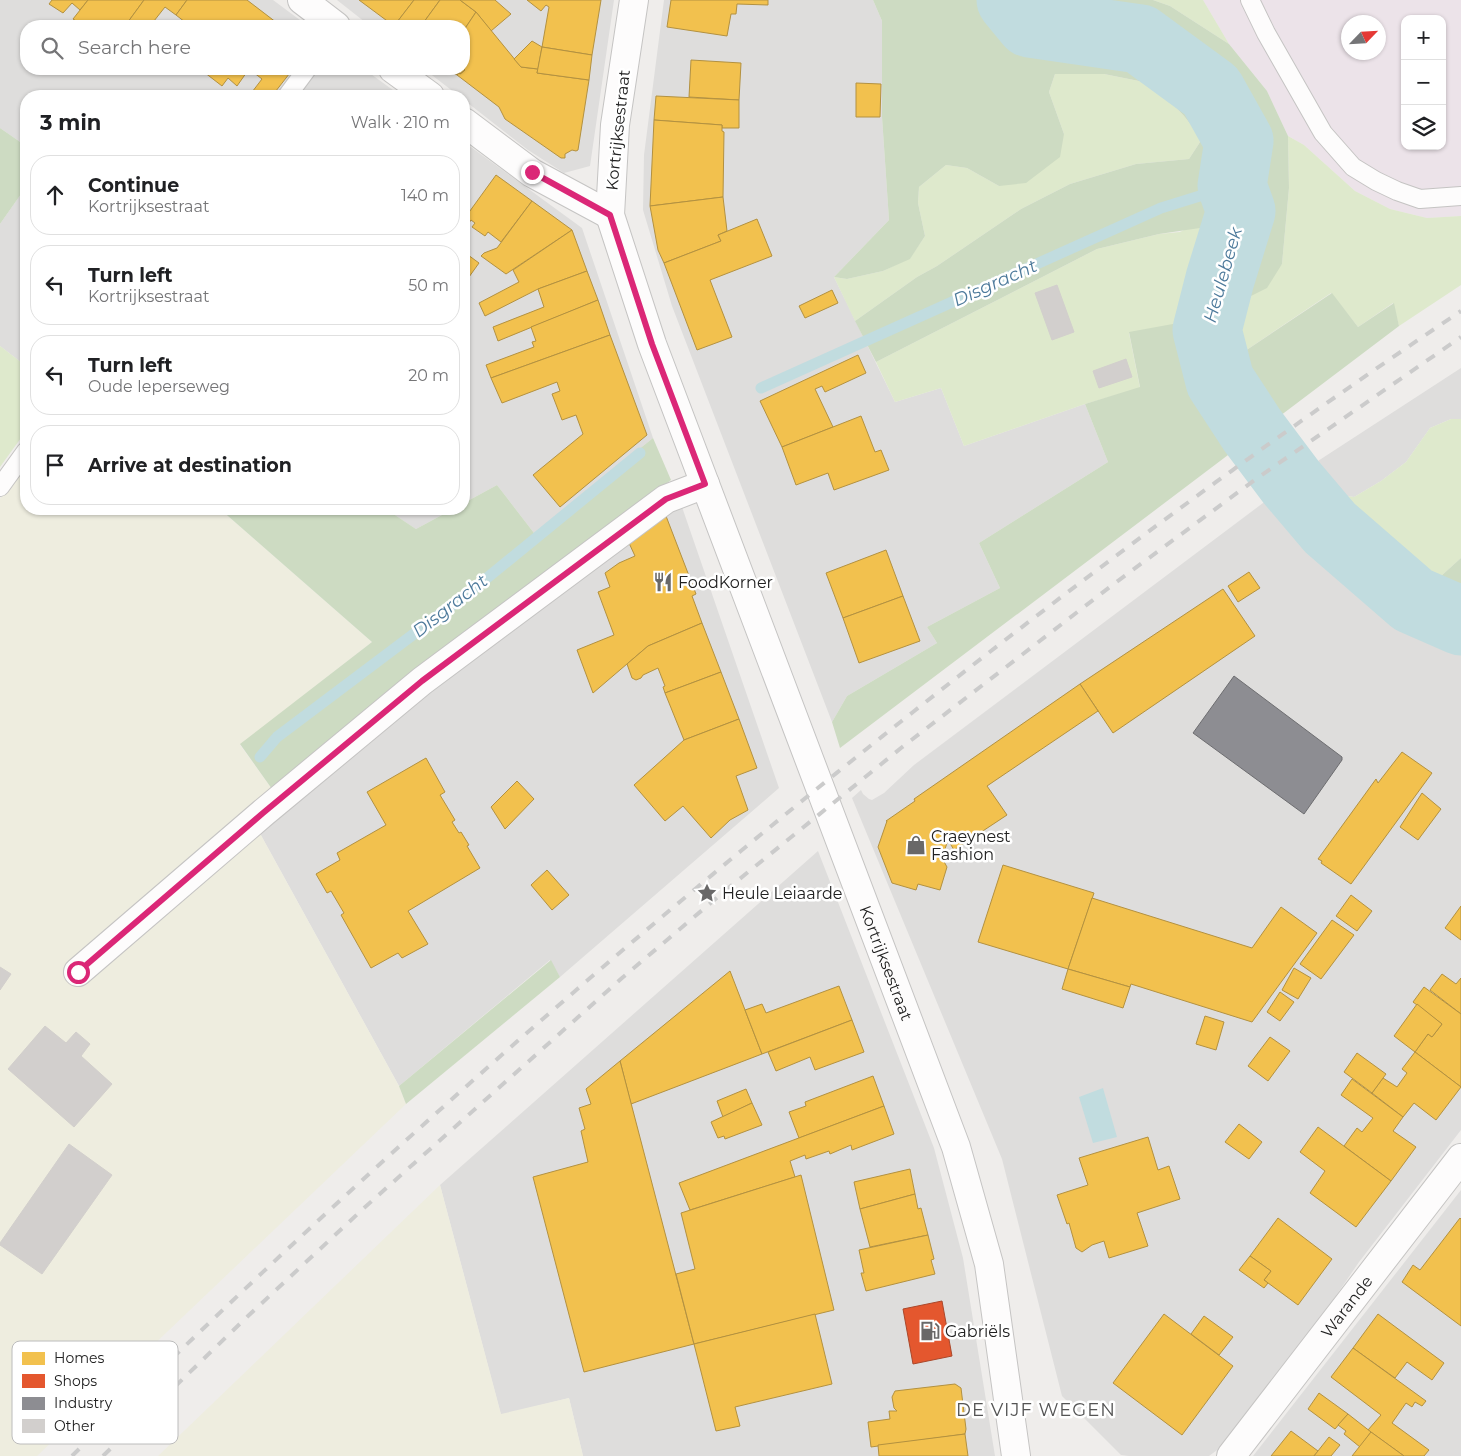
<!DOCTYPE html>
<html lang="en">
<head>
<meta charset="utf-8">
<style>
	body { margin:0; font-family:Montserrat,sans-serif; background:#f6f6f6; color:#202124 }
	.controls { position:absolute; right:15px; top:15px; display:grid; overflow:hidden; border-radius:10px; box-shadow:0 1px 4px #0004 }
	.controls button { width:45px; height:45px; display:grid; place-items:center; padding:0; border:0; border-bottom:1px solid #e0e0e0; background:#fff; color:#202124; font:25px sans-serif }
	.compass { position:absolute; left:1341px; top:15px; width:45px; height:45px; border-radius:50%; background:#fff; box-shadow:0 1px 4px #0004; rotate:65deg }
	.stop { position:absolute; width:15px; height:15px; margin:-11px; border:4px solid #db2777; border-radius:50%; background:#fff }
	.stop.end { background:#db2777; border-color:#fff; box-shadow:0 1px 5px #0008 }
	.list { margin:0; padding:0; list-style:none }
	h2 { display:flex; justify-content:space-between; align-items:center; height:65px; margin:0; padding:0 20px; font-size:21px }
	h2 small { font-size:16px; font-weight:400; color:#757577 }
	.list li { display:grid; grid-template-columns:32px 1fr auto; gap:15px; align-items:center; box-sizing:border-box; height:80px; margin:0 10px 10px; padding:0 10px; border:1px solid #e0e0e0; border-radius:20px }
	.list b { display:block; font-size:19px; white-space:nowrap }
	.list p { margin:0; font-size:16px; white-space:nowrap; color:#757577 }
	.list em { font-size:16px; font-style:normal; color:#757577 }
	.icon { flex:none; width:28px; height:28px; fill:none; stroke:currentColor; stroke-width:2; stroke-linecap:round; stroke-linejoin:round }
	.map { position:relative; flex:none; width:1461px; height:1456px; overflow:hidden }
	.search { position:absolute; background:#fff; box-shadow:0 1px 4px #0004; left:20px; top:20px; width:450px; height:55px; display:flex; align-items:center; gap:12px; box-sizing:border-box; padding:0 18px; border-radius:20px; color:#757577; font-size:19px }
	.panel { position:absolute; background:#fff; box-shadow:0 1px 4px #0004; left:20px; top:90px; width:450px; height:425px; border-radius:20px }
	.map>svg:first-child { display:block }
	.residential { fill:#dedddc }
	.industrial { fill:#ece3e9; fill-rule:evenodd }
	.farmland { fill:#eeeddf }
	.grass { fill:#dee9cc }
	.forest { fill:#cddbc2 }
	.water { fill:#c1dcdf }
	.homes { fill:#f2c14e; stroke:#b39140 }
	.shops { fill:#e4572e; stroke:#aa472a }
	.industry { fill:#8d8d92; stroke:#6d6d70 }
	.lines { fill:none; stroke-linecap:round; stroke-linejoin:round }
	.stream { stroke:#c1dcdf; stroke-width:11 }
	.river { stroke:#c1dcdf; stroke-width:69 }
	.building { fill:#d2cfcd; stroke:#d2cfcc }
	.service-casing { stroke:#c5c4c3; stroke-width:20 }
	.minor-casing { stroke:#c5c4c3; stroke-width:30 }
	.tertiary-casing { stroke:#c5c4c3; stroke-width:30 }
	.service { stroke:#fdfcfc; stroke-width:18 }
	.minor { stroke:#fdfcfc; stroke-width:28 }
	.tertiary { stroke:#fdfcfc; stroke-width:28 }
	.rail { stroke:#cbcbcb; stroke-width:4; stroke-dasharray:10 10; stroke-linecap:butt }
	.route { stroke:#db2777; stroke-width:6 }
	.labels { text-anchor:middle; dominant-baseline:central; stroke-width:5; stroke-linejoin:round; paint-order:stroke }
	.street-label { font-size:16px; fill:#212121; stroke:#fff }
	.poi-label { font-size:16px; fill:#212121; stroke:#fff; text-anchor:start }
	.water-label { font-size:18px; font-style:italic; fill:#4d7a9b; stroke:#fff }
	.neighbourhood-label { font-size:18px; letter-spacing:1px; fill:#545454; stroke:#fff }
	.key { fill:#fff; stroke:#bcbcbc; stroke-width:1 }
	.key-label { font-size:14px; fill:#212121 }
</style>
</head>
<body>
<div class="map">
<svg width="1461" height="1456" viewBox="0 0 1461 1456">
	<rect width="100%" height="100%" fill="#efedeb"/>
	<g class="residential">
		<polygon points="0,0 273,0 308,26 26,26 26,69 296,69 276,96 26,96 26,146 0,128"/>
		<polygon points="337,0 614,0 590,166 564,173 528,150 464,100 464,96 459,96 424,69 464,69 464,26 370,26"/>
		<polygon points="664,0 873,0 882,21 882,117 889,220 834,277 895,402 941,388 964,446 1085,404 1108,462 979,543 1000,588 927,627 937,643 847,696 832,722 672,306 643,210 644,155"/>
		<polygon points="318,69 364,69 401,96 297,96"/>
		<polygon points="464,142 582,228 653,438 534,533 497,485 464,503"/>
		<polygon points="26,187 26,366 0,346 0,224"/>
		<polygon points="1461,368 1461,419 1451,419 1430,428 1406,462 1381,481 1354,497 1325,493 1301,472"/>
		<polygon points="1275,421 1307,463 1267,494 1235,451"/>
		<polygon points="1267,500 1396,602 1461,641 1461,1130 1359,1262 1271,1391 1239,1434 1209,1456 1129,1456 1121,1455 1062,1396 1002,1159 852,798 861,790 863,794 869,799 872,800 884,793 914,765"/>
		<polygon points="682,507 779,788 560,977 550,960 399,1086 257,828 442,676 666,512"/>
		<polygon points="386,509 453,509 416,529"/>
		<polygon points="818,851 934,1148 963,1258 995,1456 583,1456 569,1398 501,1415 440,1185"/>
		<polygon points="1461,1190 1461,1456 1253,1456"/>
	</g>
	<path class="industrial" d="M1203 0H1461V216L1427 218 1390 209 1355 191 1304 145 1288 136 1267 91 1229 44ZM1405 19H1442V146H1405ZM1348 22H1378V52H1348Z"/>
	<g class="farmland">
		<polygon points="26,461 26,509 220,509 372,642 240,745 272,789 257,828 399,1086 406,1104 37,1456 0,1456 0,499"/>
		<polygon points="440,1185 501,1414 569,1398 583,1456 158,1456"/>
	</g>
	<g class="grass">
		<polygon points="1031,0 1060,0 1065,16 1044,10"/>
		<polygon points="1153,0 1203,0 1229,44 1170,6"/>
		<polygon points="1055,74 1104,74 1154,84 1184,116 1202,139 1189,159 1136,164 1070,184 1021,209 937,266 917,277 855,321 834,277 847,279 883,271 910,258 925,236 918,203 919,187 946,165 967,168 999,186 1064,134 1049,92"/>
		<polygon points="1288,136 1304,145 1355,191 1390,209 1427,218 1461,216 1461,285 1399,326 1393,303 1358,327 1331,293 1242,353 1225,348 1222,315 1238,286 1251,296 1282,264 1289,188"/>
		<polygon points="1226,207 1213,263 1192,321 1129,333 1140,388 1085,404 964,446 941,388 895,402 876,362 1097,249 1159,234 1180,232 1215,214"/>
		<polygon points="0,346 26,366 26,431 0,467"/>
		<polygon points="1451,419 1461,419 1461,558 1440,577 1433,589 1372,541 1325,493 1354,497 1381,481 1406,462 1430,428"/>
	</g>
	<g class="forest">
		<polygon points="873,0 996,0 1032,39 1055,45 1118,52 1159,63 1197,93 1214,118 1229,157 1226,207 1200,228 1159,234 1097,249 876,362 855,321 917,277 937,266 1021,209 1070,184 1136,164 1189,159 1202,139 1184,116 1154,84 1104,74 1055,74 1049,92 1064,134 1060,157 1026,183 999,186 967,168 946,165 919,187 918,203 925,236 910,259 883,271 847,279 834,277 889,220 882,117 882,21"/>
		<polygon points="1060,0 1153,0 1170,6 1229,44 1267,91 1288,136 1289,188 1282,264 1267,288 1251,296 1238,286 1256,228 1254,175 1248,139 1231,100 1188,53 1153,29 1119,21 1065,16"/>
		<polygon points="0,128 26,146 26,187 0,224"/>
		<polygon points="1332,293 1358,327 1394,303 1399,326 840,748 832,722 847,696 937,643 927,627 1000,588 979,543 1108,462 1085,404 1140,387 1129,332 1222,315 1225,348 1242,353"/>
		<polygon points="653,438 671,480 272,789 240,744 372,642 220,509 386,509 416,529 453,509 464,509 464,503 497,485 534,533"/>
		<polygon points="1461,558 1461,641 1413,613 1433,589 1440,577"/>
		<polygon points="551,960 560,977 406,1104 399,1086"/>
	</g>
	<polygon class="water" points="1103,1088 1117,1137 1093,1143 1079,1097"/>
	<g class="homes">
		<polygon points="52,0 88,0 80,10 72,3 63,13 49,4"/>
		<polygon points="88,0 144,0 125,26 96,26 93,24 92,26 84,26 73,19"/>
		<polygon points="144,0 187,0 176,15 165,7 150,26 125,26"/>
		<polygon points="187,0 247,0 281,26 190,26 176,15"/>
		<polygon points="359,0 414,0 394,26"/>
		<polygon points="414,0 440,0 421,26 394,26"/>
		<polygon points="440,0 460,0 476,12 464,30 464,26 421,26"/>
		<polygon points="460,0 495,0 511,14 491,31 476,12"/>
		<polygon points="527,0 601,0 592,55 542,47 549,7 546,5 541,11"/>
		<polygon points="671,0 768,0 768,5 737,4 736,14 731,14 727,36 667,27"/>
		<polygon points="476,12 521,67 538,69 537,73 589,80 578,150 576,151 572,150 565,154 565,158 561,158 505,119 499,107 457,75 459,72 460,74 465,70 463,69 464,30"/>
		<polygon points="532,41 542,47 538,69 521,67 514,59"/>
		<polygon points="542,47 592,55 589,80 537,73"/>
		<polygon points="691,60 741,63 739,100 689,97"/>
		<polygon points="200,69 249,69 237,86 228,78 222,86"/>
		<polygon points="249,69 293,69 272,96 249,96 262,79"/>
		<polygon points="448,69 463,69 465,70 460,74 459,72 457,75"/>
		<polygon points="856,83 881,84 880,117 856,117"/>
		<polygon points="656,96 739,100 739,128 722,128 722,125 654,120"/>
		<polygon points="654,120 722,125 722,131 724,132 723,197 650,206"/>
		<polygon points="496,175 532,201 501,242 488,232 485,236 472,227 475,223 471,220 464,230 464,212 467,215"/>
		<polygon points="723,197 727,231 718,235 721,241 664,263 658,250 650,206"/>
		<polygon points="532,201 572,230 506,274 481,256 484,253 497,248"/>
		<polygon points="757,219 772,256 710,280 732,337 697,350 664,263 721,241 718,235"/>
		<polygon points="572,230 587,271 538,289 485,316 479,303 519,282 513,270"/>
		<polygon points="464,252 479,263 464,284"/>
		<polygon points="587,271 598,300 498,341 493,327 544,307 538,289"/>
		<polygon points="832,290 838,303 805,318 799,306"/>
		<polygon points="598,300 610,335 491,378 486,365 534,347 532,342 536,341 531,327"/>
		<polygon points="610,335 647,435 560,507 533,475 583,434 576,415 562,420 552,394 560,391 557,382 502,403 491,378"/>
		<polygon points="858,355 866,373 825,392 822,386 815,389 833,427 782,447 760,401"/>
		<polygon points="861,416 875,452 881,450 889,470 834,490 828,473 796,485 782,447"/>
		<polygon points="666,516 696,594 692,596 702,623 648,646 593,693 577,650 614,635 598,592 610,587 605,573 619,563 635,556 629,543"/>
		<polygon points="886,550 903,596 843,618 826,573"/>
		<polygon points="1249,572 1260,588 1238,602 1228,586"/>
		<polygon points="1223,589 1255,636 1113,733 1080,684"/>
		<polygon points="903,596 920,641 859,663 843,618"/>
		<polygon points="702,623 721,672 665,693 663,687 665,686 658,668 643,675 641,678 636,680 632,678 627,664 648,646"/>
		<polygon points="721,672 739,719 684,740 665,693"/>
		<polygon points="1080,684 1098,711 987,786 1007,815 954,850 948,840 942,858 947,867 940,890 918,884 916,890 892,883 878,847 887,821 886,821 915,801 914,799"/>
		<polygon points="739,719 757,768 736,776 748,810 730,820 711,838 683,806 665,821 634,785 684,740"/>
		<polygon points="1402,752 1432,773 1351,884 1321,863 1322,861 1318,859 1376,779 1378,783"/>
		<polygon points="426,758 445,792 440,795 455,820 452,822 459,833 461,832 469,845 467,846 480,868 408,911 428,944 402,958 398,953 371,968 341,915 344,913 331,891 327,893 316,874 340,860 337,853 386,825 367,792"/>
		<polygon points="517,781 534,799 505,829 491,807"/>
		<polygon points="1422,793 1441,809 1418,840 1400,827"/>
		<polygon points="1003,865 1094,893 1068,969 978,942"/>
		<polygon points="547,870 569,895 552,910 531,885"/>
		<polygon points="1351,895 1372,911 1357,931 1336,916"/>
		<polygon points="1092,898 1252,948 1281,907 1317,933 1252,1022 1131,984 1130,987 1068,969"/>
		<polygon points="1461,906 1461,940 1445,928"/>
		<polygon points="1332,920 1354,935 1321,979 1300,964"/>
		<polygon points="1294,968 1311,978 1298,999 1282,990"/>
		<polygon points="1068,969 1130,987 1123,1008 1062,989"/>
		<polygon points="730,971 762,1054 631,1104 620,1061"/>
		<polygon points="1442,974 1456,984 1461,978 1461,1014 1430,990"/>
		<polygon points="839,986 852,1020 762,1054 745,1010 762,1004 766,1013"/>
		<polygon points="1424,987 1461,1014 1461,1087 1415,1052 1428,1034 1432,1037 1442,1024 1413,1002"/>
		<polygon points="1280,992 1294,1002 1280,1021 1267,1012"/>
		<polygon points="1417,1004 1442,1024 1432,1037 1428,1034 1415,1052 1394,1036"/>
		<polygon points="1205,1016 1224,1022 1216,1050 1196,1044"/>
		<polygon points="852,1020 864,1052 815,1070 810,1057 776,1071 768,1052"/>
		<polygon points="1270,1037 1290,1051 1268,1081 1248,1066"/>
		<polygon points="1415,1052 1461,1087 1436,1120 1414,1103 1403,1117 1372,1093 1383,1078 1397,1087 1407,1073 1402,1069"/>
		<polygon points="1357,1053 1386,1074 1372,1093 1344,1072"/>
		<polygon points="620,1061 694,1344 584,1372 533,1177 588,1162 581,1131 585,1129 579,1108 591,1104 586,1089"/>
		<polygon points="873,1076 884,1106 799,1138 789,1112 806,1106 805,1102"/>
		<polygon points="1352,1079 1403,1117 1393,1131 1416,1147 1391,1181 1344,1146 1357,1128 1362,1132 1373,1118 1341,1095"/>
		<polygon points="746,1089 752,1103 723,1117 717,1101"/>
		<polygon points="752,1103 762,1125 725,1139 724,1136 718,1138 711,1122"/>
		<polygon points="884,1106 894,1134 852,1150 851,1145 830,1154 829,1151 806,1159 805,1155 790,1161 795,1177 690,1210 679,1183"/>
		<polygon points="1239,1124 1262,1142 1249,1159 1225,1142"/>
		<polygon points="1318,1127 1391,1181 1356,1227 1310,1193 1325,1171 1300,1152"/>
		<polygon points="1148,1137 1158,1170 1169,1166 1180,1199 1137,1213 1148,1246 1109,1258 1104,1241 1092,1245 1082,1252 1076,1248 1069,1223 1067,1224 1057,1195 1088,1185 1079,1158"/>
		<polygon points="910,1169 915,1194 860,1209 854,1182"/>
		<polygon points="801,1175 834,1310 694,1344 676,1274 695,1269 681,1213"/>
		<polygon points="915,1194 918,1209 921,1208 928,1235 870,1247 860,1209"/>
		<polygon points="1278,1218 1332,1259 1298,1305 1264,1280 1271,1271 1250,1256"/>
		<polygon points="1460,1218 1461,1219 1461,1326 1402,1282 1413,1265 1420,1270"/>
		<polygon points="928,1235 934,1259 931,1260 935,1274 866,1291 861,1273 864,1273 859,1250"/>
		<polygon points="1250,1256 1271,1271 1264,1280 1268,1283 1264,1288 1239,1270"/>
		<polygon points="815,1314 832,1384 735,1407 740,1426 716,1431 694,1344"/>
		<polygon points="1164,1314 1233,1366 1182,1435 1113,1383"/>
		<polygon points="1378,1314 1444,1363 1432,1380 1407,1362 1395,1378 1353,1348"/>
		<polygon points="1204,1316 1233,1337 1219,1355 1191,1334"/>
		<polygon points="1353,1348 1426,1401 1422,1406 1415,1402 1412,1407 1406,1403 1392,1423 1429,1450 1424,1456 1404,1456 1368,1430 1381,1415 1331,1377"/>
		<polygon points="955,1384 961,1388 966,1429 965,1434 871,1447 868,1422 890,1419 889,1411 897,1411 894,1408 892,1397 895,1391"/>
		<polygon points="1319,1393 1348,1414 1335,1429 1308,1409"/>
		<polygon points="1348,1414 1371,1432 1360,1447 1344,1434 1346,1431 1338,1425"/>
		<polygon points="1291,1431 1318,1451 1314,1456 1271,1456"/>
		<polygon points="1371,1432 1404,1456 1352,1456"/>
		<polygon points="965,1434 968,1456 879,1456 878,1445"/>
		<polygon points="1329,1437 1340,1445 1331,1456 1314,1456"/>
	</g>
	<polygon class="shops" points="942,1301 952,1356 913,1364 903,1309"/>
	<polygon class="industry" points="1234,676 1342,757 1342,760 1304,814 1193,733"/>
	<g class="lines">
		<g class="stream">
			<polyline points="761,388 1161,208 1232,186"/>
			<polyline points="260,757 277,737 471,591 640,453"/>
		</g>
		<polyline class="river" points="1011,0 1030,23 1140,39 1211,91 1239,141 1232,186 1241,211 1220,279 1207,330 1220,381 1252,430 1291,482 1330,528 1413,600 1461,621"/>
	</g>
	<g class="building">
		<polygon points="1057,285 1074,332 1052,340 1035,293"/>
		<polygon points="1126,359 1132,377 1099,388 1093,371"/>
		<polygon points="0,967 11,974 0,990"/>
		<polygon points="45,1026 66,1043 76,1032 90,1044 81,1056 112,1084 74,1127 8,1069"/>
		<polygon points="69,1144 112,1175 42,1274 0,1245 0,1243"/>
	</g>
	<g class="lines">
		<defs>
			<g id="service">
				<polyline points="1250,0 1266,33 1323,133 1353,167 1376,181 1397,191 1420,199 1461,196"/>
				<polyline points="287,96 307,69"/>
				<polyline points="0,487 26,451"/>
			</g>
			<g id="minor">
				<polyline points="302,0 336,26"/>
				<polyline points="393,69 430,96"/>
				<polyline points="464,122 532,173 610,215"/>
				<polyline points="78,972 263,813 422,681 666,499 705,484"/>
				<path id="s1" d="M1231 1456 1461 1158"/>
			</g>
			<g id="tertiary">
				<path id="s2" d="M634 0 615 125 610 215 652 344 956 1147 989 1264 1016 1456"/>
			</g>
		</defs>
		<use href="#service" class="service-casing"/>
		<use href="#minor" class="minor-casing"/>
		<use href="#tertiary" class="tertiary-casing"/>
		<use href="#service" class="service"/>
		<use href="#minor" class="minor"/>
		<use href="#tertiary" class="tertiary"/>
		<g class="rail">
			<path d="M72 1456C338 1193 619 944 913 712 1090 572 1273 437 1461 311"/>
			<polyline points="103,1456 248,1316 364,1208 622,978 726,890 901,748 1115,583 1256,479 1461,337"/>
		</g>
	</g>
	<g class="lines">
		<polyline class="route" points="78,972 263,813 422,681 666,499 705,484 652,344 610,215 532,172"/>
	</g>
	<defs>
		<symbol id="restaurant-bare" viewBox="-9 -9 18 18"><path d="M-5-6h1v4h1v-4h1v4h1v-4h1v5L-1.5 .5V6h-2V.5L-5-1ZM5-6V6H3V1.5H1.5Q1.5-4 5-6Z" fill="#696868" stroke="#fff" stroke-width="2.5" paint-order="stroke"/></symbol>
		<symbol id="shop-bare" viewBox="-9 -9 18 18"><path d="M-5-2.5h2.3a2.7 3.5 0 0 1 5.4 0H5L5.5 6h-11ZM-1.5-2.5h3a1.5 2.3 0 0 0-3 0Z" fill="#696868" stroke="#fff" stroke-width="2.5" paint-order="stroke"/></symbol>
		<symbol id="sight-bare" viewBox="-9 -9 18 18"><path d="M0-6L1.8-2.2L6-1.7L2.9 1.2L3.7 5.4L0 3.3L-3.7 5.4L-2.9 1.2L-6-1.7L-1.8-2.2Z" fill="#696868" stroke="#fff" stroke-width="2.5" paint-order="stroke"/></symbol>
		<symbol id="fuel-bare" viewBox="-9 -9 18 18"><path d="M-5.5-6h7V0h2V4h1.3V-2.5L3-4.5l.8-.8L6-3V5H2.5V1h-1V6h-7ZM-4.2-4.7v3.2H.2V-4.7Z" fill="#696868" stroke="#fff" stroke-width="2.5" paint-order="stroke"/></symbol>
	</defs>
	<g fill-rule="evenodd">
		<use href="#restaurant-bare" x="649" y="568" width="28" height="28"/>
		<use href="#shop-bare" x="902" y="831" width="28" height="28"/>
		<use href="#sight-bare" x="693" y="879" width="28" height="28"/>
		<use href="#fuel-bare" x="916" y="1317" width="28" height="28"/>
	</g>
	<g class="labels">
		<g class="street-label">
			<text transform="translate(618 130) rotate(-84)">Kortrijksestraat</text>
			<text stroke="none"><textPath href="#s2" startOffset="1014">Kortrijksestraat</textPath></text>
			<text stroke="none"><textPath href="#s1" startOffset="189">Warande</textPath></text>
		</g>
		<g class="poi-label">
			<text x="678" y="582">FoodKorner</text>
			<text x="931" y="836">Craeynest<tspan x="931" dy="18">Fashion</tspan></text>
			<text x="722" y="893">Heule Leiaarde</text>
			<text x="945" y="1331">Gabriëls</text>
		</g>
		<g class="water-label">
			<text transform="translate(1223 275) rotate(-74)">Heulebeek</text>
			<text transform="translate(995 283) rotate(-24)">Disgracht</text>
			<text transform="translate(450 606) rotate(-38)">Disgracht</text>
		</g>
		<g class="neighbourhood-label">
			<text x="1036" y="1410">DE VIJF WEGEN</text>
		</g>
	</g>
	<rect x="12" y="1341" width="166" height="103" rx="8" class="key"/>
	<rect x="22" y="1352" width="23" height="13" fill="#f2c14e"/>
	<rect x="22" y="1374" width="23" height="14" fill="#e4572e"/>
	<rect x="22" y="1397" width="23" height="13" fill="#8d8d92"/>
	<rect x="22" y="1419" width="23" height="14" fill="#d2cfcd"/>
	<g class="key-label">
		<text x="54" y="1363">Homes</text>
		<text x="54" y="1386">Shops</text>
		<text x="54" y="1408">Industry</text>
		<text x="54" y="1431">Other</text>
	</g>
</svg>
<div class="controls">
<button>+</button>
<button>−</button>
<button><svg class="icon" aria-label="layers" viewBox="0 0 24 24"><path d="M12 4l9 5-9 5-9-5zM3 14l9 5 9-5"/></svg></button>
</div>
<svg class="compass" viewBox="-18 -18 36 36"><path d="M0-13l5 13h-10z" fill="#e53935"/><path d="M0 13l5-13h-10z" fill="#757577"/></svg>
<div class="stop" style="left:78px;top:972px"></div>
<div class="stop end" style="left:532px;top:172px"></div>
<div class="search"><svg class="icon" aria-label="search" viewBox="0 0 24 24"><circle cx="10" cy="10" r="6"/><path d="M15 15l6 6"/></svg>Search here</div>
<section class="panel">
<h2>3 min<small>Walk · 210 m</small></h2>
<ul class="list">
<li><svg class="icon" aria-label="ahead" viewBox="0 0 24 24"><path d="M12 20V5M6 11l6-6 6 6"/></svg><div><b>Continue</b><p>Kortrijksestraat</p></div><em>140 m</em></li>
<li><svg class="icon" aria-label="left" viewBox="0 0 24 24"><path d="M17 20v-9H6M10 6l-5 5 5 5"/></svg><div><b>Turn left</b><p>Kortrijksestraat</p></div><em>50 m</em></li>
<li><svg class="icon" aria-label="left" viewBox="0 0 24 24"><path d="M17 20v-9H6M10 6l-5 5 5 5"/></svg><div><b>Turn left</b><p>Oude Ieperseweg</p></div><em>20 m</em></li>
<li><svg class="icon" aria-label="arrive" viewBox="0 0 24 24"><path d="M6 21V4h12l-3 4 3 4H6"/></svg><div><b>Arrive at destination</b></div></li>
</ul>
</section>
</div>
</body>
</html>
